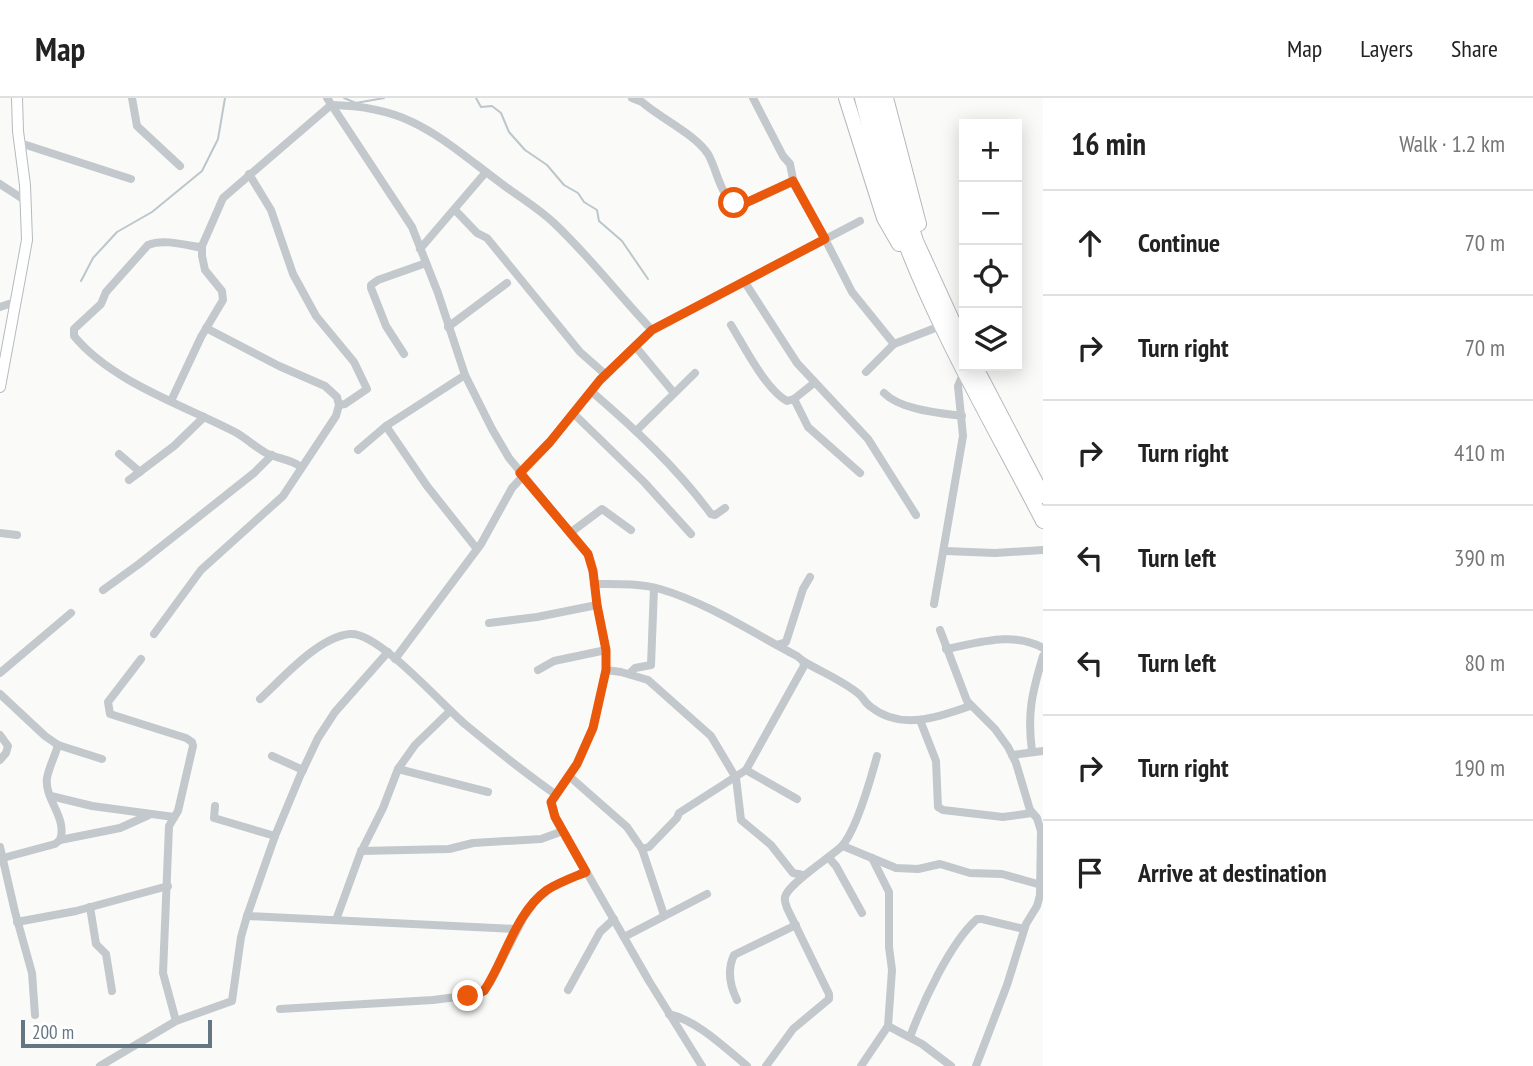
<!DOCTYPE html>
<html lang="en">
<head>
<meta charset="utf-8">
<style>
	body { margin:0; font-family:"PT Sans Narrow",sans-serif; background:#f6f6f6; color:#222 }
	.controls { position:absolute; right:21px; top:21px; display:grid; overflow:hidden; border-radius:0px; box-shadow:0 4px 18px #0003 }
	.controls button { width:63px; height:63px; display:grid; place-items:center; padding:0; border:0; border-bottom:2px solid #e0e0e0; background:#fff; color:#222; font:35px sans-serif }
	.scale { position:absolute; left:21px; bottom:18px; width:191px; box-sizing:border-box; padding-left:7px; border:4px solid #657683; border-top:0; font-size:19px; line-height:24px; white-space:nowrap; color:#657683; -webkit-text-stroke:5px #fff; paint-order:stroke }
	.stop { position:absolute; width:21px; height:21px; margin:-16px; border:5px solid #ea580c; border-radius:50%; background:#fff }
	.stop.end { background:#ea580c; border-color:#fff; box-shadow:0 2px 7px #0008 }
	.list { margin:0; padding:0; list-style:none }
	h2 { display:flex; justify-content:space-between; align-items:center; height:91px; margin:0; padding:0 28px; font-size:30px }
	h2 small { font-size:23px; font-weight:400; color:#767676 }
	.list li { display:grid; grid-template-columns:46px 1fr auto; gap:21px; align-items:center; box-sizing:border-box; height:105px; padding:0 28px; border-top:2px solid #e0e0e0 }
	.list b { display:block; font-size:26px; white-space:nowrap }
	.list em { font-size:23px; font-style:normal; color:#767676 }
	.icon { flex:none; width:38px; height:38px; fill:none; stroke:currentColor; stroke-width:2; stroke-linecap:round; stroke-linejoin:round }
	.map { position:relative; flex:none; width:1043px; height:968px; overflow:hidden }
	header { display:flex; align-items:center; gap:42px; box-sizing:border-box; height:98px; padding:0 35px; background:#fff; border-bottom:2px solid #e0e0e0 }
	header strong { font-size:33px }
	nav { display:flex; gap:38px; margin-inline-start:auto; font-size:24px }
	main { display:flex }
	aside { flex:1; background:#fff }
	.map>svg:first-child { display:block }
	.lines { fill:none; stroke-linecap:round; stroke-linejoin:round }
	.stream { stroke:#bbc7cb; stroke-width:2 }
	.secondary-casing { stroke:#b3babf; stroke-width:12 }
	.highway-casing { stroke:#b4b9bd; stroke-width:16 }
	.street { stroke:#c3c8cc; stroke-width:8 }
	.secondary { stroke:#fff; stroke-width:10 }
	.highway { stroke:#fff; stroke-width:14 }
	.route { stroke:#ea580c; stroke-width:9 }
</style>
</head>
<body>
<header>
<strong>Map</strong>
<nav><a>Map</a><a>Layers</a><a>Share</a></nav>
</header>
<main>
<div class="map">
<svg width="1043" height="968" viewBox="0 0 1043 968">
	<rect width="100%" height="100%" fill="#fafaf8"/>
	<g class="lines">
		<g class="stream">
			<polyline points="344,0 356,5 384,0"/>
			<polyline points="476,0 481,9 492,8 501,15 509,34 525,52 547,67 564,87 578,95 584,104 597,112 599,123 622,143 648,181"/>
			<polyline points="81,183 93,160 117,134 152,114 202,73 218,41 225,0"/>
		</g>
		<defs>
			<polyline id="secondary" points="0,289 27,142 25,87 18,33 17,0"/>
			<g id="highway">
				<polyline points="846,0 884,120 899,146"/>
				<path d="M862 0C873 43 883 86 899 128 936 230 993 326 1043 423"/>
				<polyline points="875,0 894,74 916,143 964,248"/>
				<polyline points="886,0 919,126"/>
				<polyline points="975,268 1043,398"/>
			</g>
		</defs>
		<use href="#secondary" class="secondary-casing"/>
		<use href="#highway" class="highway-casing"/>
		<g class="street">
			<polyline points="132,0 137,28 180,68"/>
			<polyline points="327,0 412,129 438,195 465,277 492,331 509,360 588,456 593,473 597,507 606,552 606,572 593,630 577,666 551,704 555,719 649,883 702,968"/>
			<path d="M632 0 642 4C660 20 695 36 708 56 718 73 719 99 739 108L793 84"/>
			<polyline points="753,0 783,58 790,66 794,86 825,141 852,194 894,246"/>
			<polyline points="20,45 131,81"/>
			<polyline points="249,76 271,112 293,176 316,218 354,264 367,291 345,306 339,307"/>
			<polyline points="0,86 26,103"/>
			<polyline points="455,112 477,135 487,140 580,254 606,277"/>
			<path d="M202 148 198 149C182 146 162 141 148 147L106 194 101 206 74 231V238C112 284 183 307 235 334 246 340 255 349 266 355 278 361 291 361 301 369"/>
			<polyline points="420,151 486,74"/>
			<polyline points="744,183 797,265 868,341 916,417"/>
			<polyline points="0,209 15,204"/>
			<path d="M731 227C744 248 766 292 787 303L794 301 814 285"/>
			<polyline points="448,229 507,185"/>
			<polyline points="635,248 674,295"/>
			<polyline points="404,256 386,228 371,190 371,187 378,182 426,165"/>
			<polyline points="866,274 894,246 943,227"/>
			<polyline points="465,277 386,328 427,388 477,451"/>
			<path d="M592 294C635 331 677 370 711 416L715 417 725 410"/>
			<path d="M884 295C901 312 939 315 962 318"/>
			<polyline points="794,301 808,329 860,375"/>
			<path d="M171 303 201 239 223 202 222 193 205 172 202 158V148L223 100 331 7C410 8 439 39 498 83 516 97 537 109 554 125 589 158 619 197 652 232"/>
			<polyline points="574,316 644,384 691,436"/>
			<polyline points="636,333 695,275"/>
			<polyline points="358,352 386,328"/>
			<polyline points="119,356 140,374"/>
			<polyline points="520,375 550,344 600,282 652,232 860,123"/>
			<polyline points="129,382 174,348 204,319"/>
			<polyline points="0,435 17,437"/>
			<polyline points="570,435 602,411 631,432"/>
			<polyline points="945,453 995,455 1043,452"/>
			<path d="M594 486C616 486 639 485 660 491 708 505 753 535 797 558L803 563 804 568 746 672 679 715 677 720 649 749 642 751"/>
			<polyline points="103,492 139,466 254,375 272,357"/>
			<polyline points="934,506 963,338 958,288 964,274"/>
			<polyline points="489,525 537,519 597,507"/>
			<polyline points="940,532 967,603 995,631 1008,649 1016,665 1030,712 1037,720 1041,733 1040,797 1037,808 1026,826 1007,887 976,968"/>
			<polyline points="154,536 201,472 283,398 336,318 339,307 337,299 325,288 279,268 206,230"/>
			<polyline points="777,547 786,544 803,491 810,479"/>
			<path d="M946 551C978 545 1014 533 1043 550"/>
			<polyline points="141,561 108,604 110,616 186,640 192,644 193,648 178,713 169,728 163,875 176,923"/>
			<polyline points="395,561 481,446 512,390 523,378"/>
			<path d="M803 563C821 574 844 583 860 597 864 601 866 606 871 609 901 633 939 619 970 608"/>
			<polyline points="538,572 554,563 606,552"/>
			<polyline points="606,572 621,574 648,582 711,638 736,680 741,722 771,747 793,775 803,777"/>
			<polyline points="0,575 71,515"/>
			<polyline points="629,576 635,570 651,567 654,490"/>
			<polyline points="0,596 45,638 58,647 102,661"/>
			<path d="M260 601C282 581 318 539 350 536 378 533 443 608 466 627 495 651 524 674 555 696"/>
			<polyline points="920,622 936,663 938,709 943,712 1003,719 1032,715"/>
			<polyline points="0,637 8,648 6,655 0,662"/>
			<path d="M1032 653C1027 615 1032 595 1043 558"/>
			<polyline points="1012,657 1043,653"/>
			<polyline points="272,658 303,672"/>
			<polyline points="398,671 488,694"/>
			<polyline points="746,672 797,701"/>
			<polyline points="569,678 627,729 642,751 664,817"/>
			<polyline points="51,698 92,708 174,719"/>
			<polyline points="215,708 214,720 275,738"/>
			<polyline points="60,742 120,730 149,717"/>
			<polyline points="843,748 896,770 918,771 940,766 970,775 1002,776 1041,787"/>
			<polyline points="0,749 15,814 32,875 35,917"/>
			<polyline points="361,753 449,751 473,745 541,741 563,733"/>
			<path d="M3 760 55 746 60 742C68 720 44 701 47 680 49 669 55 658 58 647"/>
			<polyline points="829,760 836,768 862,815"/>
			<polyline points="90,809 96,846 106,856 112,893"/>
			<polyline points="247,818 517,831"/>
			<polyline points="336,822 360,756 383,710 398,671 415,647 450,613"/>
			<polyline points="17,824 76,813 168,788"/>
			<polyline points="624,839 707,796"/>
			<polyline points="568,892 600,834 614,821"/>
			<path d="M737 902C730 888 727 872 734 857L796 827"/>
			<polyline points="280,911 433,902 480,896 490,885 524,819 536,802 547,792 586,773"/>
			<path d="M669 916C698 923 724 949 747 968"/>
			<polyline points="888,928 922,946 951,968"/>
			<path d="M910 939C923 904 950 845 977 821H982L1024 831"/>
			<polyline points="100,968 176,923 232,903 241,839 247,818 275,738 300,678 318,640 335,614 388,554"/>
			<path d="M766 968 793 931 829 901V896L787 810C786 806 784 803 785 799 788 786 829 760 841 749 856 734 871 680 877 658"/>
			<polyline points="861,968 888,928 892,872 889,849 889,794 872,760"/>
		</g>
		<use href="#secondary" class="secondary"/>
		<use href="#highway" class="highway"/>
	</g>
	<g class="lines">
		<path class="route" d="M468 898 484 893C505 862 515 815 547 792 559 784 574 779 586 774L555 719 551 704 577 666 593 630 606 572V552L597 507 593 473 588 456 520 375 550 344 600 282 652 232 825 141 793 83 739 108 734 105"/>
	</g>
</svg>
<div class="controls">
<button>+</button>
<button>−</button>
<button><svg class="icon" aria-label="locate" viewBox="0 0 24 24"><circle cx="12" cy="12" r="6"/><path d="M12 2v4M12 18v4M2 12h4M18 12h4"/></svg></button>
<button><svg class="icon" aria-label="layers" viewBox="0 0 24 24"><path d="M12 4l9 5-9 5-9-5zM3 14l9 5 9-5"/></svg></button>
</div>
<div class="scale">200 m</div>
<div class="stop" style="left:734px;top:105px"></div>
<div class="stop end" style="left:468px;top:898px"></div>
</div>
<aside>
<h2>16 min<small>Walk · 1.2 km</small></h2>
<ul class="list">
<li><svg class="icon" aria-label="ahead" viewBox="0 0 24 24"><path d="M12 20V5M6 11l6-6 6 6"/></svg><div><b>Continue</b></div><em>70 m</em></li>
<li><svg class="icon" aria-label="right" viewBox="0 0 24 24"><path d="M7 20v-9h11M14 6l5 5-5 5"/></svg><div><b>Turn right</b></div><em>70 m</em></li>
<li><svg class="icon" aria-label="right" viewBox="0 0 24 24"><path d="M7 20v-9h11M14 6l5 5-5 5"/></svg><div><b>Turn right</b></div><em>410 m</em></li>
<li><svg class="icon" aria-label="left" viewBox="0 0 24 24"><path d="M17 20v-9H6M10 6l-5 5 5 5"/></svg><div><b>Turn left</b></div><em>390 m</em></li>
<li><svg class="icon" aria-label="left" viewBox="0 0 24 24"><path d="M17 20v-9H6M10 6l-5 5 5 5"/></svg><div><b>Turn left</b></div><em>80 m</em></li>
<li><svg class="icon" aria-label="right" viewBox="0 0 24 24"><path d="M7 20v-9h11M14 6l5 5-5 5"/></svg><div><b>Turn right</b></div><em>190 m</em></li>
<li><svg class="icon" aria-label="arrive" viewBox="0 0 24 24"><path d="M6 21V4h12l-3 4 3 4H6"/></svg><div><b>Arrive at destination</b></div></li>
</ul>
</aside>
</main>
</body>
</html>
